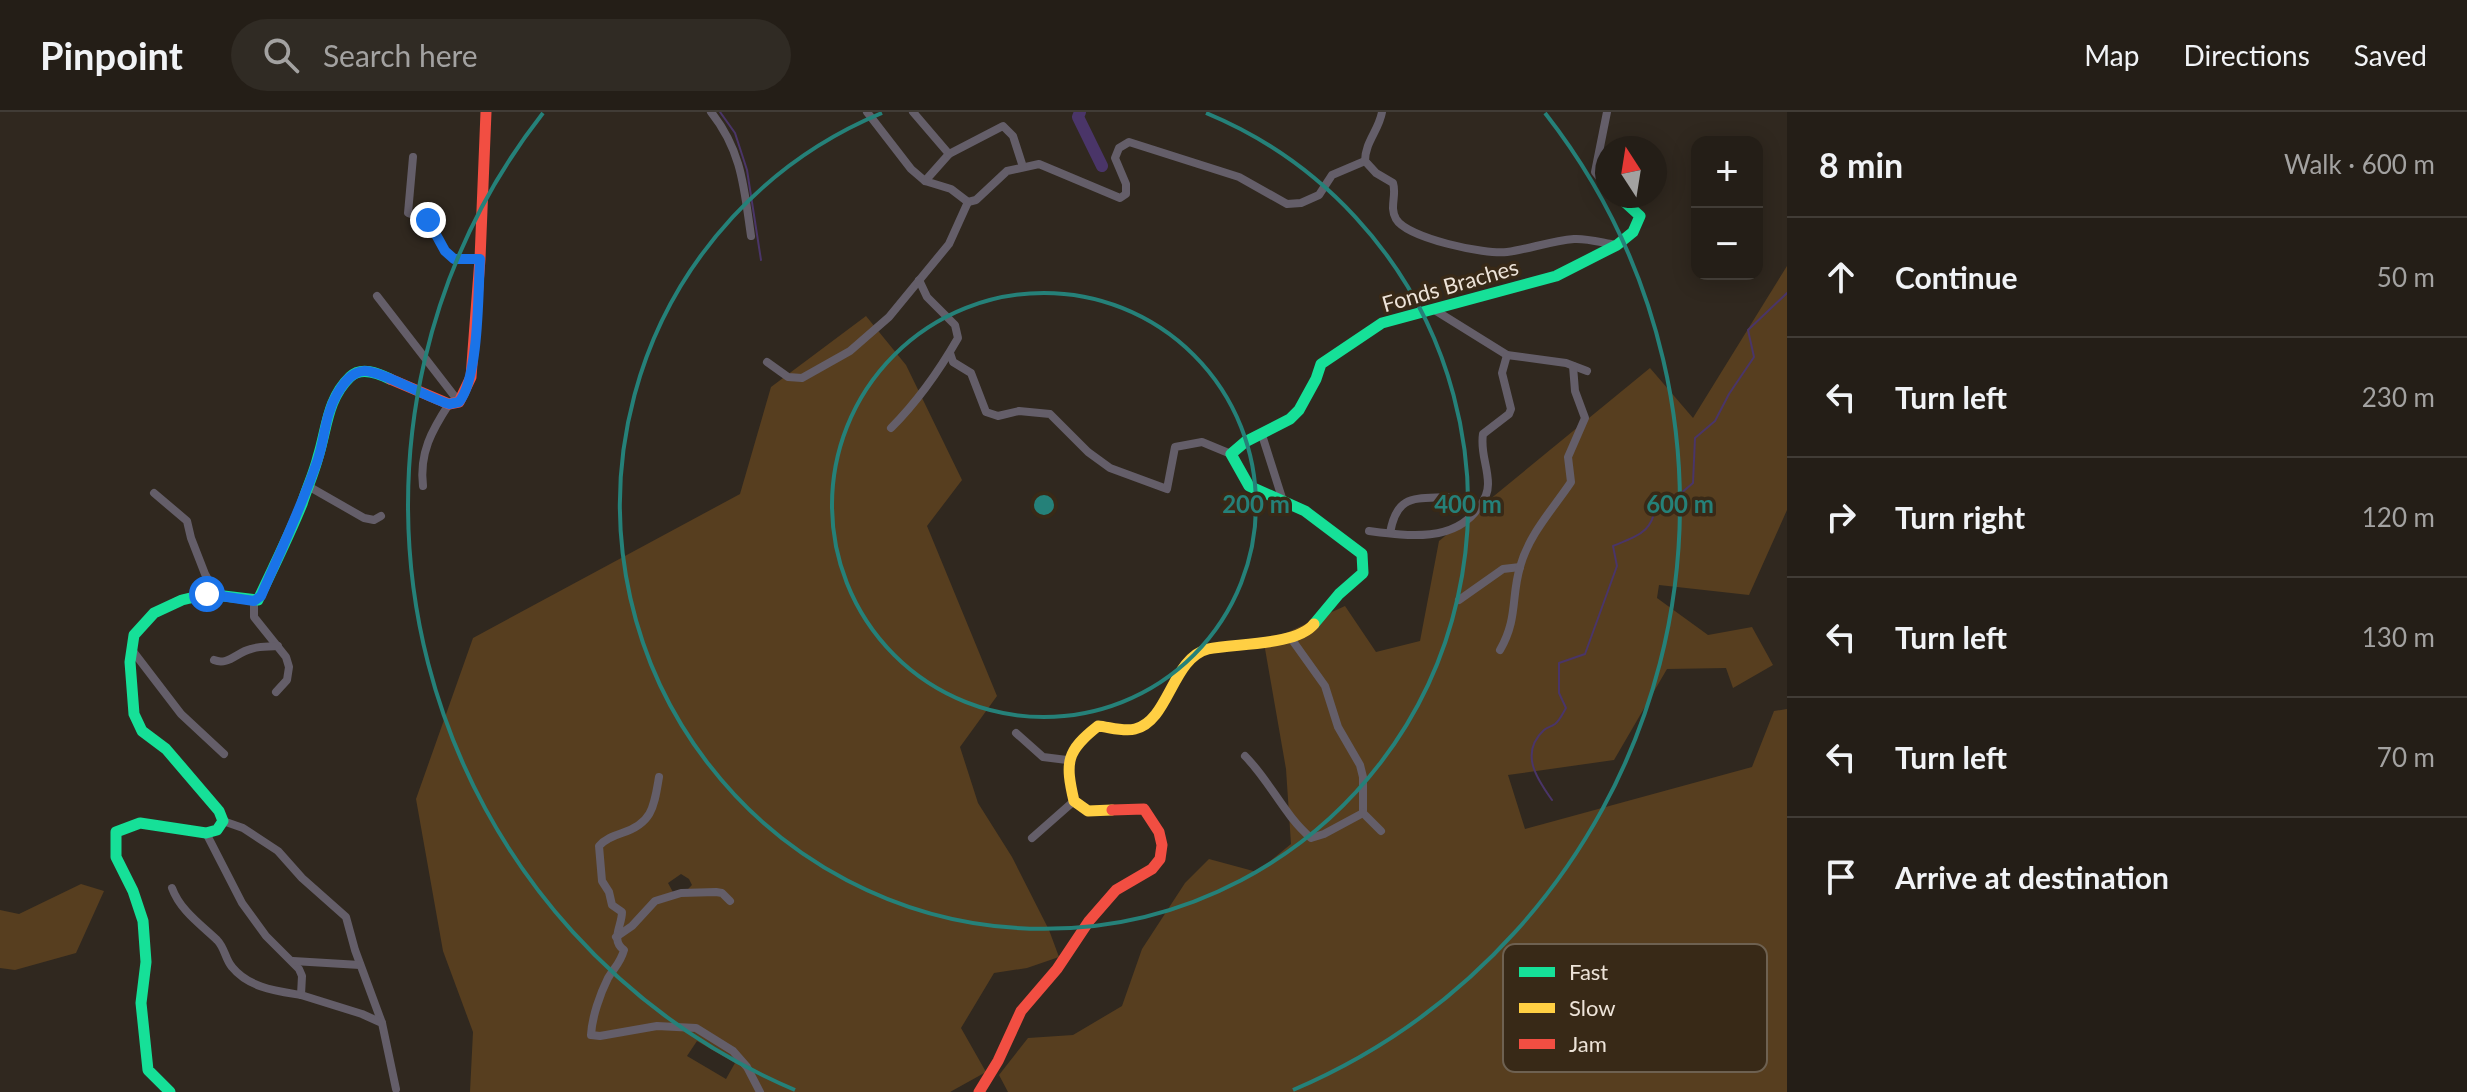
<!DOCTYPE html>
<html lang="en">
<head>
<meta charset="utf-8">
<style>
	body { margin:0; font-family:Lato,sans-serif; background:#302b24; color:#f1f3f6 }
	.controls { position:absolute; right:24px; top:24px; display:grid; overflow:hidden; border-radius:16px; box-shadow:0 4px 20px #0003 }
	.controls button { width:72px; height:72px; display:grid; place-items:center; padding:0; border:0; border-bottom:2px solid #413c36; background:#241e17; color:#f1f3f6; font:40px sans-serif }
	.compass { position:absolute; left:1595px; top:24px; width:72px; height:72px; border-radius:50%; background:#241e17; box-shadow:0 4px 20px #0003; rotate:348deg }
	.stop { position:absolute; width:24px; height:24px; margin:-18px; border:6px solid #1a73e8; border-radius:50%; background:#fff }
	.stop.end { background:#1a73e8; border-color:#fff; box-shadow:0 2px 8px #0008 }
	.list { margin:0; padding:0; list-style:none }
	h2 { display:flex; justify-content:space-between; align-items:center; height:104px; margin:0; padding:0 32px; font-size:34px }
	h2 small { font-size:26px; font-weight:400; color:#a3a2a1 }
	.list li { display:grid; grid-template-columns:52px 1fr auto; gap:24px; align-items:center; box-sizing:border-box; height:120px; padding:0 32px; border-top:2px solid #413c36 }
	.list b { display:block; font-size:30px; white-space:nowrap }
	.list em { font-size:26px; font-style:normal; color:#a3a2a1 }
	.icon { flex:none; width:44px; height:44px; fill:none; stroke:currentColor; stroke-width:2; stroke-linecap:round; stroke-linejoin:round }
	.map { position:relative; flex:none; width:1787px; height:980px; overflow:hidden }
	header { display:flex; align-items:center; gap:48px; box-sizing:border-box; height:112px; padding:0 40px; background:#241e17; border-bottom:2px solid #413c36 }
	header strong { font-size:38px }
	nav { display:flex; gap:44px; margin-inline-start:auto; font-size:28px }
	.search { width:560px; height:72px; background:#302b24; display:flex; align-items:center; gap:20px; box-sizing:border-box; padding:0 28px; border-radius:44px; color:#a3a2a1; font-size:30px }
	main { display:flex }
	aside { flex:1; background:#241e17 }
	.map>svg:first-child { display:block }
	.green { fill:#573e1f; fill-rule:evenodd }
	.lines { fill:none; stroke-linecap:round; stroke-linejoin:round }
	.stream { stroke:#4a3568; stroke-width:2 }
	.river { stroke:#4a3568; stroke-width:12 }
	.street { stroke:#645e69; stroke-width:8 }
	.fast { stroke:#16e098; stroke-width:11 }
	.slow { stroke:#ffcf43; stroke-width:11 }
	.jam { stroke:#f24e42; stroke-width:11 }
	.route { stroke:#1a73e8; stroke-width:10 }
	.ring { fill:none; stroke:#258179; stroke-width:4 }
	.labels { text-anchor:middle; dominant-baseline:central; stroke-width:7; stroke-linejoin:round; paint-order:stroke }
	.street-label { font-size:22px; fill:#ede3d8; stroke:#382917 }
	.key { fill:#382917; stroke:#6e6151; stroke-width:2 }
	.key-label { font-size:22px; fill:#ede3d8 }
	.centre { fill:#258179; stroke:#382917; stroke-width:4 }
	.ring-label { font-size:24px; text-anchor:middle; font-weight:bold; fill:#258179; stroke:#382917; stroke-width:7; stroke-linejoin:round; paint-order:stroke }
</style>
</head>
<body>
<header>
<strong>Pinpoint</strong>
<div class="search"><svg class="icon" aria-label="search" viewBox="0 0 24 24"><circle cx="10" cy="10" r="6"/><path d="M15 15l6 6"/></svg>Search here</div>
<nav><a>Map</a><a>Directions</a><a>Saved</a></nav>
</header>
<main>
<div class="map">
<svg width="1787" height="980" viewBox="0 0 1787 980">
	<rect width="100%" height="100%" fill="#30281f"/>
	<g class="green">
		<polygon points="1787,154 1787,398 1749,483 1659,473 1657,486 1708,523 1752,515 1773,553 1733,576 1726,556 1667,557 1614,648 1508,663 1525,717 1752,655 1774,599 1787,597 1787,980 1008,980 999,963 1028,926 1073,923 1122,894 1142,837 1185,771 1209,747 1257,760 1291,732 1286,657 1264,531 1345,494 1376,540 1420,529 1439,429 1650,256 1693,306"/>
		<path d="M866 204 906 253 962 368 927 414 997 584 960 635 978 691 1012 745 1049 818 1059 845 1027 856 994 861 961 916 986 960 950 980H470L473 920 443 839 416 687 473 526 740 382 771 275ZM681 762 689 767 692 773 682 783 674 782 668 771ZM697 929 735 951 726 967 687 944Z"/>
		<polygon points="81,772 104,779 76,841 15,858 0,856 0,798 19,802"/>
	</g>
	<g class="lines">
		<g class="stream">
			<polyline points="720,0 735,21 747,58 761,148"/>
			<path d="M1552 688C1537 667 1519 641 1544 618 1547 615 1551 615 1555 612 1560 608 1563 601 1566 596L1559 581V551L1585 542 1617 454 1613 434C1640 423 1655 419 1656 387L1680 382 1693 371 1695 326 1715 309 1729 282 1754 245 1748 218 1787 181"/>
		</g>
		<polyline class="river" points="1080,0 1078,5 1102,54"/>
		<g class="street">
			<path d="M711 0C742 39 744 76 751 124"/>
			<polyline points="867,0 911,57 925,69"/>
			<polyline points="913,0 949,42 925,69 951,77 968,90 976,88 1007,59 1039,52 1120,86 1126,82 1126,72 1115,46 1119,36 1129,30 1239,65 1287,92 1301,91 1319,83 1332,63 1365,49"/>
			<path d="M1382 0C1379 18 1365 30 1365 49L1376 61 1393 71C1397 83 1389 95 1396 107 1407 126 1485 143 1507 140 1529 137 1551 129 1574 127 1587 126 1603 131 1617 133"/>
			<polyline points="1607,0 1595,60 1607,75"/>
			<polyline points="949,42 1003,14 1013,24 1023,55"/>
			<polyline points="413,45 408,101 428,108 445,139 454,147 480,147"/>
			<polyline points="377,184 459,290"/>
			<polyline points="1433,197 1507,243 1566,251 1587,259"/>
			<polyline points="950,241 953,250 971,261 986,300 998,304 1019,299 1050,302 1088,340 1110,356 1167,377 1175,335 1202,330 1231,342"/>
			<polyline points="767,250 788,265 802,266 850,239 889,205 949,132 968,90"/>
			<path d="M891 316C918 289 939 259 958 226L955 213 927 185 919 168"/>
			<polyline points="1262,323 1283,389"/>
			<polyline points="308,374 364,406 374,408 381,404"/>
			<path d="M423 374C419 341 432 318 449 292"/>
			<polyline points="154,381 187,409 191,426 205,462 217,484"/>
			<path d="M1369 419C1407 424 1455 431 1479 395 1484 389 1488 380 1488 372 1488 354 1480 340 1483 322L1509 302 1511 297 1502 261 1507 243"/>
			<path d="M1390 421C1397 382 1414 387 1448 385"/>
			<polyline points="1459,488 1503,457 1520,455"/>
			<polyline points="254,489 254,505 286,545 289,555 287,568 276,580"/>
			<polyline points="1290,525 1325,574 1338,615 1360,653 1363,665 1363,701 1381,719"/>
			<polyline points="132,538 181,602 224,642"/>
			<path d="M1500 538C1518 507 1511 485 1520 455 1529 422 1553 397 1571 370L1568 345 1585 306 1575 279 1573 254"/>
			<path d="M214 548C228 554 237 540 251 537 259 534 269 535 278 534"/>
			<polyline points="1016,621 1043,645 1067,648"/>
			<path d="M1245 644C1270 669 1284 703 1311 726L1324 722 1363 701"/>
			<path d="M659 665C654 694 653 711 622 721 613 724 605 727 599 734L602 769 609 780 612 793 622 800C622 814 610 828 624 838 620 852 615 854 608 866 600 882 592 905 591 923L600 924 657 914 696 916 733 939 747 955 760 980"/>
			<polyline points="223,709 243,716 278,739 302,766 346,805 355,838 382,911"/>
			<polyline points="206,721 242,791 266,824 299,857 302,864 301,883 362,902 382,911 396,977"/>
			<polyline points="1032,726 1074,689"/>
			<path d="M172 776C180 798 200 812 217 828 225 836 225 847 232 855 249 876 277 879 301 883"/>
			<polyline points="616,825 632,814 655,789 681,781 716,780 722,781 730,789"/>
			<polyline points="293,849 360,853"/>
		</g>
		<g class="fast">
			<polyline points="1314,512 1339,482 1363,461 1362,442 1305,399 1249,374 1231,342 1245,330 1290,307 1299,298 1316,267 1321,252 1382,211 1556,164 1617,133 1633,120 1640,104 1618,84"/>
			<path d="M170 980 148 958 141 891 146 850 143 809 133 779 116 745V720L140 711 206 721 217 718 223 709 219 699 166 637 142 619 134 602 130 550 134 523 154 501 182 488 207 482 258 488C273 456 289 424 302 392 307 376 314 361 318 345 327 317 327 287 350 265 361 254 378 261 390 267"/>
		</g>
		<path class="slow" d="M1112 698 1088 699 1074 689C1065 650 1066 639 1098 614 1109 615 1124 620 1135 617 1169 609 1172 546 1208 537 1235 531 1296 534 1314 512"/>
		<g class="jam">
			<polyline points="390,267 449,292 459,290 471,265 480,147 486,0"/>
			<polyline points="979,980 998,949 1021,899 1057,857 1089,809 1116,778 1152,757 1160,747 1162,733 1159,720 1144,697 1112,698"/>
		</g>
	</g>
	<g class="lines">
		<path class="route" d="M207 482 254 489 261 484C281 438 302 394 318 347 325 325 325 303 337 282 343 272 351 260 364 259 380 258 428 286 449 292L459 290C479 266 478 181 480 147H454L445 139 428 108"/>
	</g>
	<g class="ring">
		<circle cx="1044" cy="393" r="212"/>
		<path d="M1206 1A424 424 0 1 1 882 1"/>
		<path d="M795 978A636 636 0 0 1 543 1M1545 1A636 636 0 0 1 1293 978"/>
	</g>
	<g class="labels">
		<g class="street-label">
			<text transform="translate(1450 173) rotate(-16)">Fonds Braches</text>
		</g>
	</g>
	<rect x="1503" y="832" width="264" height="128" rx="12" class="key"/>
	<rect x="1519" y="855" width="36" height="10" fill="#16e098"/>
	<rect x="1519" y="891" width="36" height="10" fill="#ffcf43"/>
	<rect x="1519" y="927" width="36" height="10" fill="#f24e42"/>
	<g class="key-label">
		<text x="1569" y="868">Fast</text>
		<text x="1569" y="904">Slow</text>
		<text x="1569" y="940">Jam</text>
	</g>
	<circle cx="1044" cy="393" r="12" class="centre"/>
	<g class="ring-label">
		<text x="1256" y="401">200 m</text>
		<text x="1468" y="401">400 m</text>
		<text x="1680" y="401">600 m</text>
	</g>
</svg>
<div class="controls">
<button>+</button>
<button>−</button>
</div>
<svg class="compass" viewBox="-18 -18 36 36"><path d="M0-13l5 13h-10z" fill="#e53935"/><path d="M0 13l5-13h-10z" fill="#a3a2a1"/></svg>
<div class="stop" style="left:207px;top:482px"></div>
<div class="stop end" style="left:428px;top:108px"></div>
</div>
<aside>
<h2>8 min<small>Walk · 600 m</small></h2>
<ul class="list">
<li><svg class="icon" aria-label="ahead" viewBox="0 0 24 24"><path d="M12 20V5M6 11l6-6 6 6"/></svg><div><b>Continue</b></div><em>50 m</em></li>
<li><svg class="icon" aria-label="left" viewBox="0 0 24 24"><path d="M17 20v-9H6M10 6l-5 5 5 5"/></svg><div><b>Turn left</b></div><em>230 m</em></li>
<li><svg class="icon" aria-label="right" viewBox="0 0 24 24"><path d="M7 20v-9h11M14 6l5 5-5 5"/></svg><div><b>Turn right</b></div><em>120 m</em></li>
<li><svg class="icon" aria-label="left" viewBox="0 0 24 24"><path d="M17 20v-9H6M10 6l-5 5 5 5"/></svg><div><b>Turn left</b></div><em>130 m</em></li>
<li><svg class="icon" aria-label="left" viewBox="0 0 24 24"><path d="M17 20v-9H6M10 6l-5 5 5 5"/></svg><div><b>Turn left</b></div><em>70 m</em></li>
<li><svg class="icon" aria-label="arrive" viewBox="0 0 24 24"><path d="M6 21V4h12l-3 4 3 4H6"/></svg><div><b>Arrive at destination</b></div></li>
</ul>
</aside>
</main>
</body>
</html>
